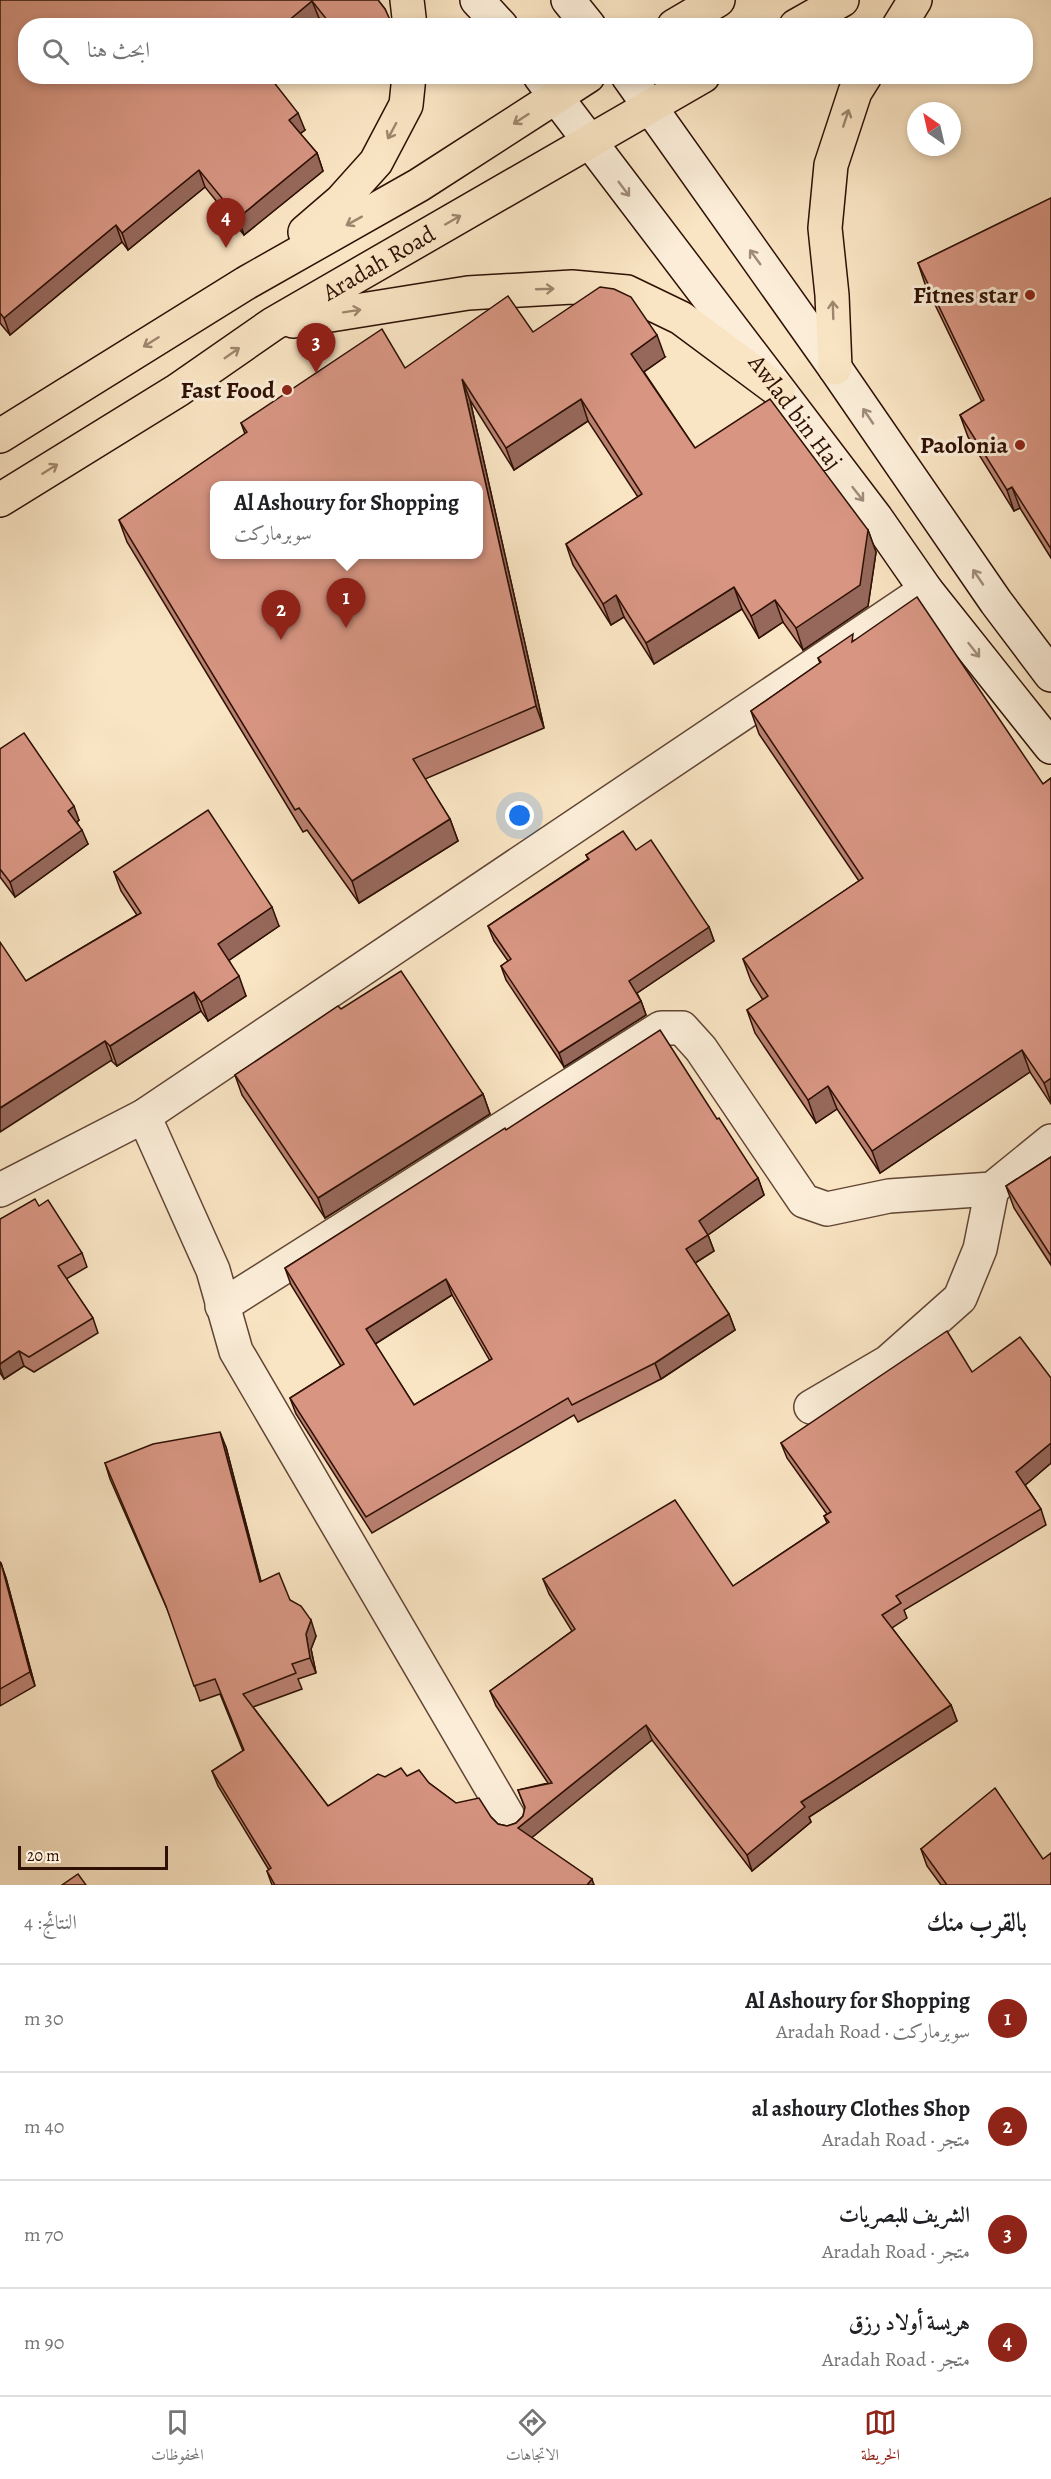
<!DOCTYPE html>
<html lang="ar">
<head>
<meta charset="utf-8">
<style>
	body { margin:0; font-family:Alegreya,Amiri,serif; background:#f2f2f2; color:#202124; direction:rtl }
	.compass { position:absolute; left:907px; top:102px; width:54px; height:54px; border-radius:50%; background:#fff; box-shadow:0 3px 9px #0003; rotate:326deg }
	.scale { position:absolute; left:18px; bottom:15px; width:150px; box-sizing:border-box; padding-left:6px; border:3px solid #2e1004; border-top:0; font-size:16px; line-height:21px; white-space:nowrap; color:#2e1004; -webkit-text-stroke:4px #fbedd8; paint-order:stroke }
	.you { position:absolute; left:520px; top:816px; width:21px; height:21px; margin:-15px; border:4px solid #fff; border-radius:50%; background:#1a73e8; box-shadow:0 0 0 9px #1a73e833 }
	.badge { display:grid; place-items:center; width:39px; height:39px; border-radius:50%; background:#8f2418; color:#fff; font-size:20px; font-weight:700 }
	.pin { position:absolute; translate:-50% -50px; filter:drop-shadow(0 2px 3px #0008) }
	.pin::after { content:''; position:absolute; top:32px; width:21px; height:18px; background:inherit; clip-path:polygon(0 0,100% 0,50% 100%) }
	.popup { position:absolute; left:210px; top:481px; width:273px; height:78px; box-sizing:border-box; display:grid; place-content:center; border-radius:12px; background:#fff; filter:drop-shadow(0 2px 4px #0005); font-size:20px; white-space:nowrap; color:#757577 }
	.popup b { font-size:22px; color:#202124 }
	.popup::after { content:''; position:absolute; left:50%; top:100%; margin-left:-12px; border:12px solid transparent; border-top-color:#fff }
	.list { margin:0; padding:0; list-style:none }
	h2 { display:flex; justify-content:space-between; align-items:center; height:78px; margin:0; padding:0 24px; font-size:26px }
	h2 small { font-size:20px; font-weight:400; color:#757577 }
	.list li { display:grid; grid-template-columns:39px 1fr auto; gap:18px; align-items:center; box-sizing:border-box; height:108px; padding:0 24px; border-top:2px solid #e0e0e0 }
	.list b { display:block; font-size:22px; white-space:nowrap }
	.list p { margin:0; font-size:20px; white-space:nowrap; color:#757577 }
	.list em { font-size:20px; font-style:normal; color:#757577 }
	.icon { flex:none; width:33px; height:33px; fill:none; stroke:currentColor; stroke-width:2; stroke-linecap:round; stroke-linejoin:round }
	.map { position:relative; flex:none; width:1051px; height:1885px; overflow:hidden; direction:ltr }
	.search { position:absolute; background:#fff; box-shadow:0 3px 9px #0003; left:18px; right:18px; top:18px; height:66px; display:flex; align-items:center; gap:15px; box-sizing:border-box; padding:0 21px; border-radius:24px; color:#757577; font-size:22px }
	.sheet { height:510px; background:#fff }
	nav { display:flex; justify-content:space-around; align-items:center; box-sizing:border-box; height:84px; border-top:2px solid #e0e0e0; background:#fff; font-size:16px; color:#757577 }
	nav a { display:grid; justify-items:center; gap:3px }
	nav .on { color:#8f2418 }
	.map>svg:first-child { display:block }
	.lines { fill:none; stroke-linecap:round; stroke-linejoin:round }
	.street-casing { stroke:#614534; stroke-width:36 }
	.secondary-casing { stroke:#2e1004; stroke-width:36 }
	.primary-casing { stroke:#2e1004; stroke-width:36 }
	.street { stroke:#fbedd8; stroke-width:33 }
	.secondary { stroke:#fbedd8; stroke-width:33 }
	.primary { stroke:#f9e4c3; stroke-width:33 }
	.wall { fill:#b98070; stroke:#2e1004; stroke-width:1.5; fill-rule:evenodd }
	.shaded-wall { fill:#96685b; stroke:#2e1004; stroke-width:1.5 }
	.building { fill:#d79582; stroke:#2e1004; stroke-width:1.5; fill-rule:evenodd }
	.oneway { stroke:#9e856d }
	.oneway2 { stroke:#9f8a79 }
	.poi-dot { fill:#8f2418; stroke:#fbedd8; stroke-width:2 }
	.labels { text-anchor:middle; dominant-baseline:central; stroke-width:6; stroke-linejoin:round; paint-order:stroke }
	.street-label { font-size:24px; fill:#2e1004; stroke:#fbedd8 }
	.poi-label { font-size:24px; font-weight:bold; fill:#2e1004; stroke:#fbedd8; text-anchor:end }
</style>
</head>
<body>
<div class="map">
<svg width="1051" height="1885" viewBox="0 0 1051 1885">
	<rect width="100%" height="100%" fill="#f9e4c3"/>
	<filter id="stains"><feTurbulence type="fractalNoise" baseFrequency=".00333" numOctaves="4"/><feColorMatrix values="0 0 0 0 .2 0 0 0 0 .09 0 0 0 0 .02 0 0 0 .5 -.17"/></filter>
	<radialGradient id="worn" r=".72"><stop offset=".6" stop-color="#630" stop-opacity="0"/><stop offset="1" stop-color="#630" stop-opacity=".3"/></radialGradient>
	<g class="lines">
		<defs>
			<g id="street">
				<polyline points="144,1116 213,1270 236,1351 512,1823"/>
				<polyline points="0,1190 144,1116 926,590"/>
				<polyline points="222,1306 661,1028 682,1028 701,1049 804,1201 827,1209 889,1196 992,1189 1051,1141"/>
				<polyline points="811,1407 888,1362 960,1298 980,1249 992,1189"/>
			</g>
			<g id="secondary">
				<polyline points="477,0 501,26"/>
				<polyline points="568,0 589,26"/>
				<path id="s1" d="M540 76 876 518 926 590 1051 747"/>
				<polyline points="628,76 835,368 996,602 1051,675"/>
			</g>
			<g id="primary">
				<polyline points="407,0 410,26"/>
				<polyline points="674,26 718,0"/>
				<polyline points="796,26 842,0"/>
				<polyline points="899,26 915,0"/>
				<polyline points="305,232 341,201 376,162 406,105 409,76"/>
				<polyline points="293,321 468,293 572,287 627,292 681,318 778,390"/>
				<polyline points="835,368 832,295 825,228 831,165 855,92 865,76"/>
				<polyline points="0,436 246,283 419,185 588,76"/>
				<path id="s2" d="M0 500 178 390 273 324 703 76"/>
			</g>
		</defs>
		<use href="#street" class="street-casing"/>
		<use href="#secondary" class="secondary-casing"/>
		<use href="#primary" class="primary-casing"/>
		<use href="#street" class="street"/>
		<use href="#secondary" class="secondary"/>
		<use href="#primary" class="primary"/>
	</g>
	<g class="wall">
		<polygon points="0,0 378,0 385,9 392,26 325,26 319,18 309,26 26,26 305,130 300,134 317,153 323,171 244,235 205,187 128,250 122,242 10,335 0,323"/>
		<polygon points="1051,198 1051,558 1020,508 1014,511 968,437 960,415 982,402 925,284 918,263"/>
		<polygon points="533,332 665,357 644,372 695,448 868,530 876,552 868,606 803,650 783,622 759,638 742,609 654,664 624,617 611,625 573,565 566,544 638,497 588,421 514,470 470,400 544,728 425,779 450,819 458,841 359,903 307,830 303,832 127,542 119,520 245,434 241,423 405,368"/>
		<polygon points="855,640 1043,784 1051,778 1051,1104 1030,1072 880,1173 837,1109 816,1123 755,1033 747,1010 763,1000 751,981 743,959 859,881 759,734 751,711 820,663 818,658"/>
		<polygon points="0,749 79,820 77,822 88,844 15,897 0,877"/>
		<polygon points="636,850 709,927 714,941 637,993 641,1001 646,1015 564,1067 506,980 501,966 508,961 494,941 488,926 588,859 586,855"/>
		<polygon points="114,872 279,926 229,960 246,996 208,1021 201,1011 117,1066 26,981 137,915 121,891"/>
		<polygon points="341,1009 483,1094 490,1114 325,1218 242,1095 235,1075"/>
		<path d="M506 1130 758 1178 764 1195 708 1235 714 1251 695 1263 729 1314 735 1330 661 1379 578 1422 574 1415 372 1533 296 1414 290 1398 341 1366 291 1285 285 1268ZM452 1295 490 1361 414 1405 375 1344Z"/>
		<polygon points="1051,1157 1051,1265 1014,1208 1006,1186"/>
		<polygon points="39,1206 82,1253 87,1267 66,1279 93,1318 98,1333 34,1372 24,1366 4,1379 0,1373 0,1219"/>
		<polygon points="972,1372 1051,1378 1051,1463 1025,1485 1041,1509 1046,1525 904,1610 907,1618 892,1628 951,1705 957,1721 809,1817 811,1822 752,1871 652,1740 531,1837 594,1885 272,1885 267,1871 269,1870 218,1786 212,1771 243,1751 220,1694 200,1701 171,1618 110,1479 105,1463 226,1447 261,1581 290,1600 316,1636 311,1649 316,1673 298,1679 302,1689 253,1707 328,1806 385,1777 407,1776 429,1783 456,1803 491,1817 498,1824 507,1826 516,1823 523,1816 525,1808 518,1790 548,1783 496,1706 490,1691 572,1631 549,1594 543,1579 733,1586 827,1523 824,1516 827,1514 787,1458 781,1443"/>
		<polygon points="0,1562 6,1578 35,1686 0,1706"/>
		<polygon points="921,1849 1043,1859 1051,1885 941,1885 927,1866"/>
	</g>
	<g class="shaded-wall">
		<polygon points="312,1 319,18 309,26 282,26"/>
		<polygon points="298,113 305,130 295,137 289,120"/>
		<polygon points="317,153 323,171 244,235 238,218"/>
		<polygon points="199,170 205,187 128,250 122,233"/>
		<polygon points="116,225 122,242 10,335 4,318"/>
		<polygon points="657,335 665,357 639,375 631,354"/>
		<polygon points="462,379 470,400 544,728 536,706"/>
		<polygon points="581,399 588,421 514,470 506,448"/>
		<polygon points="1012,487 1020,508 1014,511 1007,490"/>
		<polygon points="868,530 876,552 868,606 803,650 796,628"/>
		<polygon points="734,587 742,609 654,664 646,643"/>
		<polygon points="616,595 624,617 611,625 603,604"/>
		<polygon points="775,600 783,622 759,638 751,616"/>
		<polygon points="74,806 79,820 74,825 68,811"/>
		<polygon points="450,819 458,841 359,903 352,881"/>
		<polygon points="82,830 88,844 15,897 10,882"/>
		<polygon points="272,907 279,926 225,963 218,944"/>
		<polygon points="709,927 714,941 634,995 629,981"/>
		<polygon points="239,976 246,996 208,1021 201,1002"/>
		<polygon points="194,992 201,1011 117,1066 110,1046"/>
		<polygon points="641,1001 646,1015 564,1067 559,1053"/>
		<polygon points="105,1041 112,1060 0,1132 0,1108"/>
		<polygon points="1022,1050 1030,1072 880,1173 872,1151"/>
		<polygon points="1051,1078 1051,1102 1044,1083"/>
		<polygon points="828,1086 837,1109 816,1123 808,1100"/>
		<polygon points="483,1094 490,1114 325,1218 318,1198"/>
		<polygon points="758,1178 764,1195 708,1235 714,1251 692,1265 686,1249 699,1221"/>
		<polygon points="446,1279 452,1295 372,1346 366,1329"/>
		<polygon points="729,1314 735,1330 661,1379 655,1363"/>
		<polygon points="19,1351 24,1366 4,1379 0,1368 0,1364"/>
		<polygon points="220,1432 226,1447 265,1598 260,1582"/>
		<polygon points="1051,1443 1051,1463 1022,1488 1016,1472"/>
		<polygon points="1,1563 6,1578 35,1686 30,1672"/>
		<polygon points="311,1620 316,1636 311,1649 316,1673 310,1658 306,1634"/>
		<polygon points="951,1705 957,1721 809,1817 811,1822 752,1871 747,1855 801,1802"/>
		<polygon points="646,1725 652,1740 524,1844 518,1828"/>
		<polygon points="592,1879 594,1885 587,1885"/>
	</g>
	<g class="building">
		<polygon points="0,0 378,0 385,9 391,22 386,26 332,26 312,1 282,26 26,26 26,76 269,76 298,113 289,120 317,153 238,218 199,170 122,233 116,225 4,318 0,313"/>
		<polygon points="1051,198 1051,549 1012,487 1007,490 960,415 984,400 918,263"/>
		<path d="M600 287 614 289 631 297 657 335 631 354 695 448 770 399 868 530 860 585 796 628 775 600 751 616 734 587 646 643 616 595 603 604 566 544 642 494 581 399 506 448 462 379 536 706 413 759 450 819 352 881 299 808 295 810 119 520 247 432 241 423 382 329 405 368 508 296 533 332ZM214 486H478V555H214Z"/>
		<polygon points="917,597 1043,784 1051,778 1051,1078 1044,1083 1022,1050 872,1151 828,1086 808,1100 747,1010 768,996 743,959 863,878 751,711 821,662 818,658 853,634 852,642"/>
		<polygon points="24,733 74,806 68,811 82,830 10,882 0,869 0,749"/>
		<polygon points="208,810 272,907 218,944 239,976 201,1002 194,992 110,1046 105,1041 0,1108 0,942 26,981 141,913 114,872"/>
		<polygon points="623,831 636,850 651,840 709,927 629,981 641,1001 559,1053 501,966 511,959 488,926 589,859 586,855"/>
		<polygon points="401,971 483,1094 318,1198 235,1075 338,1006 341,1009"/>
		<path d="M660 1030 717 1119 719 1118 758 1178 699 1221 708 1235 686 1249 729 1314 655 1363 572 1405 568 1398 366 1517 290 1398 344 1364 285 1268 505 1128 506 1130ZM446 1279 492 1359 414 1405 366 1329Z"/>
		<polygon points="1051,1157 1051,1256 1006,1186"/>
		<polygon points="35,1199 39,1206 48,1200 82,1253 58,1266 93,1318 29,1357 19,1351 0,1364 0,1219"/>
		<polygon points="947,1331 972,1372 1020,1337 1051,1378 1051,1443 1016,1472 1041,1509 896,1596 901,1603 882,1615 951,1705 801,1802 805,1807 747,1855 646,1725 518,1828 592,1879 587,1885 275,1885 267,1871 271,1868 212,1771 244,1750 215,1679 194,1686 166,1606 105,1463 153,1444 220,1432 260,1582 279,1573 290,1600 301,1606 311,1620 306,1634 310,1658 292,1664 296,1673 243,1694 328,1806 378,1774 385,1777 401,1768 407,1776 419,1770 429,1783 456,1803 479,1798 491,1817 498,1824 507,1826 516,1823 523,1816 525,1807 518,1790 552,1783 490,1691 575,1629 543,1579 675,1500 733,1586 829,1522 824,1516 831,1512 781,1443"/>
		<polygon points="0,1562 1,1563 30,1672 0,1689"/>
		<polygon points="995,1788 1043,1859 1051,1853 1051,1885 947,1885 921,1849"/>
		<polygon points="78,1874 86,1885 62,1885"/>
	</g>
	<defs><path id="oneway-shaft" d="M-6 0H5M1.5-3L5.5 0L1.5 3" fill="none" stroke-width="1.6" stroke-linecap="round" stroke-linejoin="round" transform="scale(1.5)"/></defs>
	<g class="oneway">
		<use href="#oneway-shaft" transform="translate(846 118) rotate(-72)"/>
		<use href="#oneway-shaft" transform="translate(521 119) rotate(147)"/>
		<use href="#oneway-shaft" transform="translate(392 131) rotate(118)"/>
		<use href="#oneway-shaft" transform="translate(453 220) rotate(-30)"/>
		<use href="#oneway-shaft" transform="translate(354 221) rotate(151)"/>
		<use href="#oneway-shaft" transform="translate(545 289) rotate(-2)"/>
		<use href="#oneway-shaft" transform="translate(833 310) rotate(-92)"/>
		<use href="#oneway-shaft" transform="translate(352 311) rotate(-9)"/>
		<use href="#oneway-shaft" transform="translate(151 342) rotate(148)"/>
		<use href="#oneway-shaft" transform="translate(232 353) rotate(-35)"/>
		<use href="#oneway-shaft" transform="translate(50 469) rotate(-32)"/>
	</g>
	<g class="oneway2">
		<use href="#oneway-shaft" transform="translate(624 189) rotate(53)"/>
		<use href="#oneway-shaft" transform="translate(755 257) rotate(-126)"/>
		<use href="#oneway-shaft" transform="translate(868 416) rotate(-124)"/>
		<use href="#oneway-shaft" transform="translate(858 494) rotate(52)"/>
		<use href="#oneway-shaft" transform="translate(978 577) rotate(-124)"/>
		<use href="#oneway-shaft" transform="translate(974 650) rotate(52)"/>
	</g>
	<g class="poi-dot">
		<circle cx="1030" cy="295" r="6"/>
		<circle cx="287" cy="390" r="6"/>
		<circle cx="1020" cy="445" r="6"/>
	</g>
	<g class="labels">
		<g class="street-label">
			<text stroke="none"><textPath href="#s2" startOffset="447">Aradah Road</textPath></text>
			<text stroke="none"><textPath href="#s1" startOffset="422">Awlad bin Haj</textPath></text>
		</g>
		<g class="poi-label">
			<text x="1018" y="295">Fitnes star</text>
			<text x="275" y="390">Fast Food</text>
			<text x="1008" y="445">Paolonia</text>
		</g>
	</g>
	<rect width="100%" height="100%" filter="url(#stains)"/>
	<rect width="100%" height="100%" fill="url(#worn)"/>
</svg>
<svg class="compass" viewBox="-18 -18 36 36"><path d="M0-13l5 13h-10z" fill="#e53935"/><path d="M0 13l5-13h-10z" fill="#757577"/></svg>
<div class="scale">20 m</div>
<div class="you"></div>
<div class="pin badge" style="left:346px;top:628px">1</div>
<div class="popup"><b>Al Ashoury for Shopping</b>سوبرماركت</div>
<div class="pin badge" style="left:281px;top:640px">2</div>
<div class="pin badge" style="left:316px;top:373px">3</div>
<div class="pin badge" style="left:226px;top:248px">4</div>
<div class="search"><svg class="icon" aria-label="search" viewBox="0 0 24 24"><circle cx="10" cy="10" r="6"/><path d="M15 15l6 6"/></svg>ابحث هنا</div>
</div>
<section class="sheet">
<h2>بالقرب منك<small>النتائج: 4</small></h2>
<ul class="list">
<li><span class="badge">1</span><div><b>Al Ashoury for Shopping</b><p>سوبرماركت · Aradah Road</p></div><em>30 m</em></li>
<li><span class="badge">2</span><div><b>al ashoury Clothes Shop</b><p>متجر · Aradah Road</p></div><em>40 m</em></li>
<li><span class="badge">3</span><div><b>الشريف للبصريات</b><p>متجر · Aradah Road</p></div><em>70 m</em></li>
<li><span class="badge">4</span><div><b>هريسة أولاد رزق</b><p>متجر · Aradah Road</p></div><em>90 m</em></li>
</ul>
</section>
<nav>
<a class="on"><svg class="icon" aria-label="map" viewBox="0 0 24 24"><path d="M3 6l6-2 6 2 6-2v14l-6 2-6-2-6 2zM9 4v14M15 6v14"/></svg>الخريطة</a>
<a><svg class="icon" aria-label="directions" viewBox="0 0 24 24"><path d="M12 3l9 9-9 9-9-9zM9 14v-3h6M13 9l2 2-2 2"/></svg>الاتجاهات</a>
<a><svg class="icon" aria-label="saved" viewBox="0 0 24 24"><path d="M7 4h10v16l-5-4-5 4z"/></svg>المحفوظات</a>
</nav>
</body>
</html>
